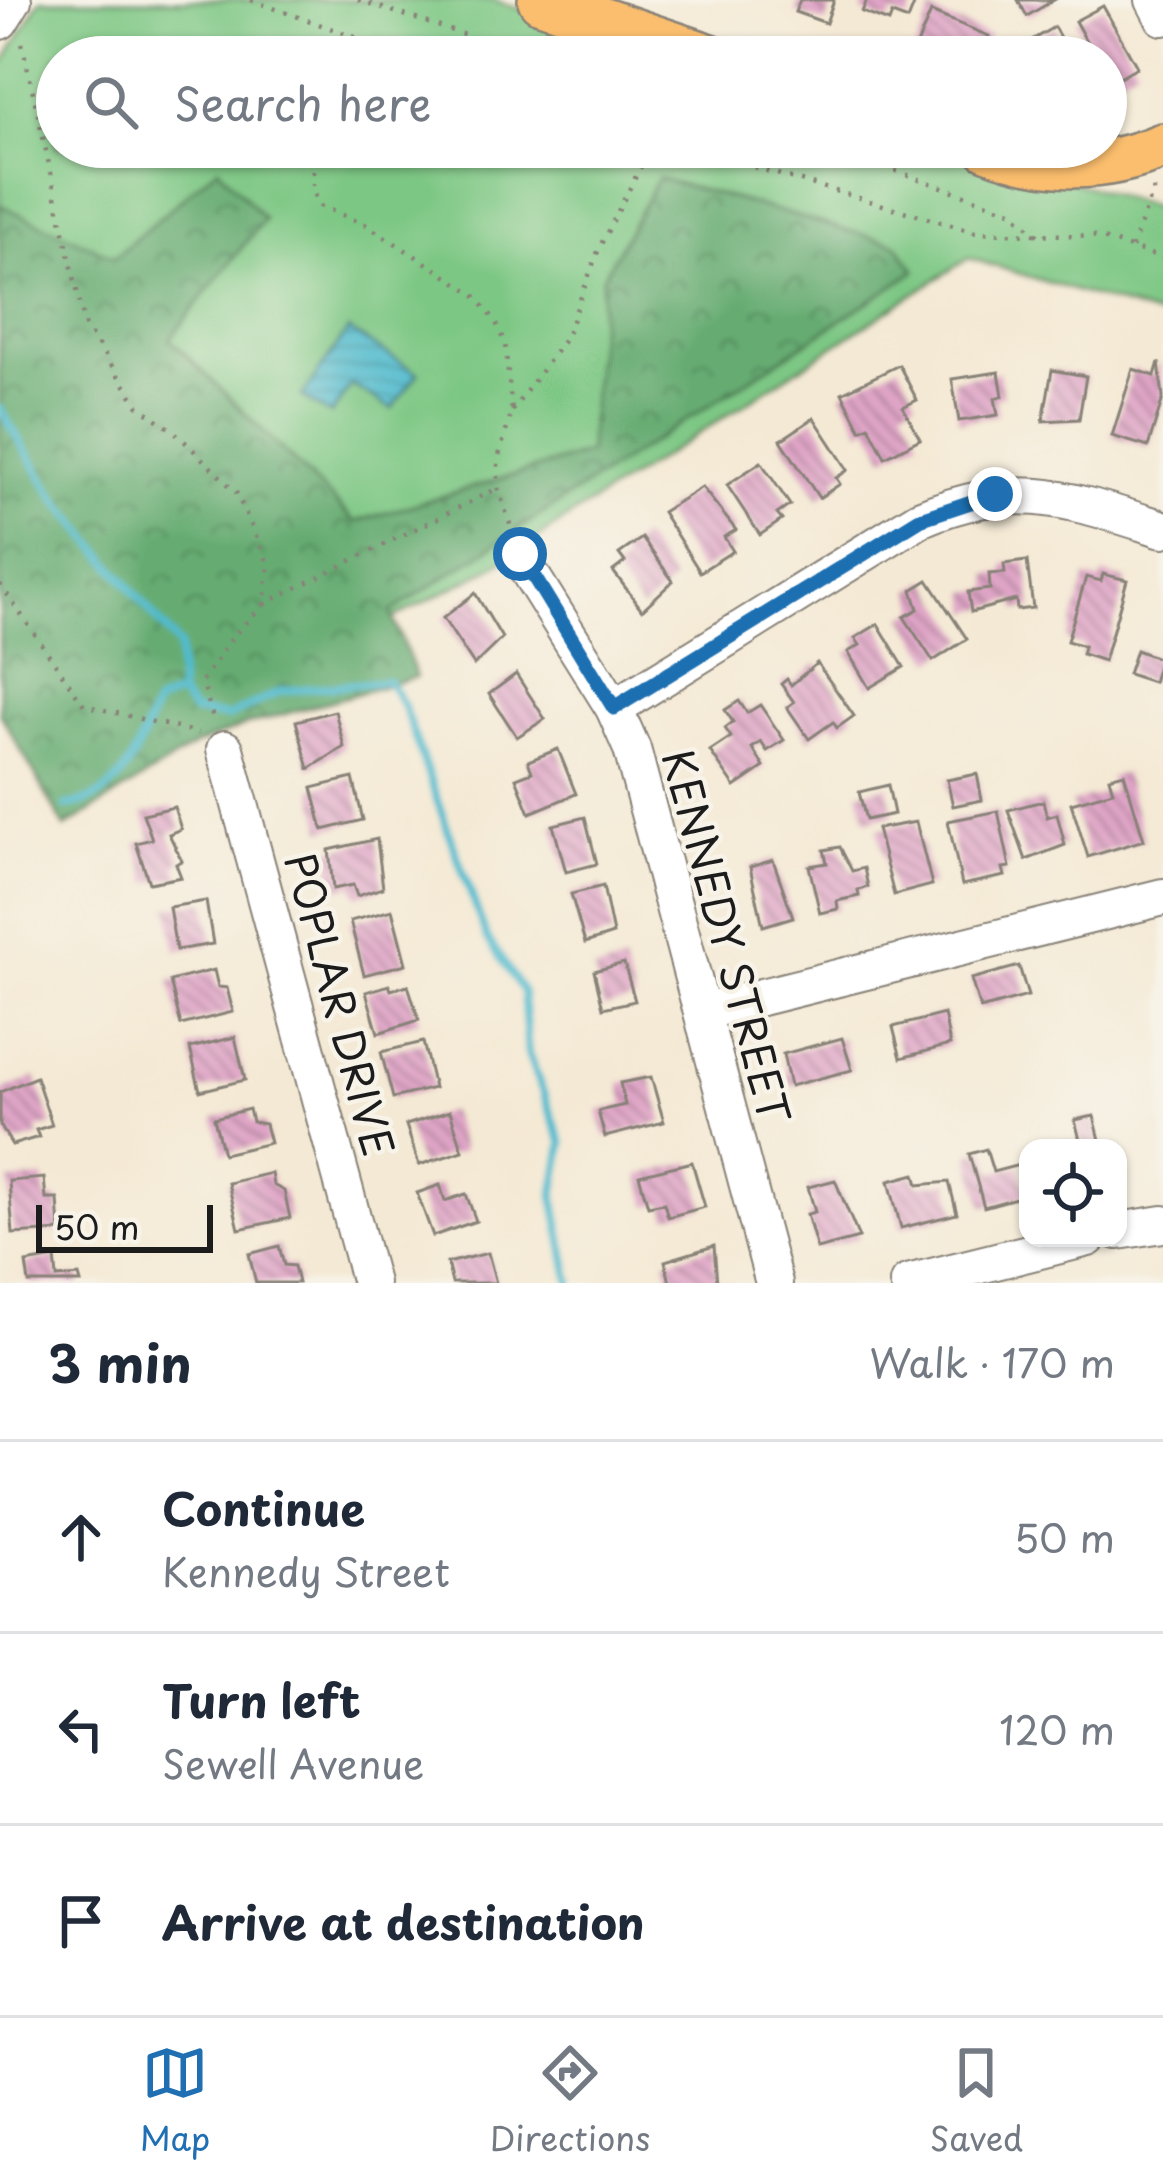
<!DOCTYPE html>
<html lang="en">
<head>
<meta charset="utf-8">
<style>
	body { margin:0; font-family:"Playpen Sans",sans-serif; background:#f2f2f3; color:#1f2937 }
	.controls { position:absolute; right:36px; bottom:36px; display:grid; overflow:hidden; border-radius:24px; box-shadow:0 3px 9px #0004 }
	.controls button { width:108px; height:108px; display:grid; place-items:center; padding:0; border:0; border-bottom:3px solid #e0e1e3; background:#fff; color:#1f2937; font:60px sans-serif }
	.scale { position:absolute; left:36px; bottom:30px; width:177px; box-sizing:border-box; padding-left:12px; border:6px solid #1c1c1c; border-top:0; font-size:33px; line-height:42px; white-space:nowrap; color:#1c1c1c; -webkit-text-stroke:9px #f7f3e8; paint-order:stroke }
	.stop { position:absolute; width:36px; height:36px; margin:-27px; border:9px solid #1f6fb2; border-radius:50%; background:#fff }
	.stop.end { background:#1f6fb2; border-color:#fff; box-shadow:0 3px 12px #0008 }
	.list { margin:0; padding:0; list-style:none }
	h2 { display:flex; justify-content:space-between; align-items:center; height:156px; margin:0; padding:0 48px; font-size:51px }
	h2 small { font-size:39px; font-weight:400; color:#747a83 }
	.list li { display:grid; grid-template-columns:78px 1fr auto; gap:36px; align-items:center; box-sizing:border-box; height:192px; padding:0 48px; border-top:3px solid #e0e1e3 }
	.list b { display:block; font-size:45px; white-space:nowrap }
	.list p { margin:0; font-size:39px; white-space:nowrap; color:#747a83 }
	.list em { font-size:39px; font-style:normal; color:#747a83 }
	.icon { flex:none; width:66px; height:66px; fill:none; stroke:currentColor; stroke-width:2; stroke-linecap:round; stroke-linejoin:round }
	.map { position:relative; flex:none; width:1163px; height:1283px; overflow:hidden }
	.search { position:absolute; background:#fff; box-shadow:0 3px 9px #0004; left:36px; right:36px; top:36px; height:132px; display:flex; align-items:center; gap:30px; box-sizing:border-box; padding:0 42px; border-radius:66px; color:#747a83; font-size:45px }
	.sheet { height:732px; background:#fff }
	nav { display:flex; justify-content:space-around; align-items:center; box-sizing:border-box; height:168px; border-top:3px solid #e0e1e3; background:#fff; font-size:33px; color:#747a83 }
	nav a { display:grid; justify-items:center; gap:6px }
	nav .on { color:#1f6fb2 }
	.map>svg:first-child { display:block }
	.green { fill:#7dc784; stroke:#4c7250; stroke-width:3 }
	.forest { fill:url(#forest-crowns); stroke:#416447; stroke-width:3 }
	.water { fill:url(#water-rules); stroke:#366c75; stroke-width:3 }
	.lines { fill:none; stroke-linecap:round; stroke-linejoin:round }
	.stream { stroke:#51bbce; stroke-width:8 }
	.building { fill:url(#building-back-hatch) }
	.minor-casing { stroke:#888278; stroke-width:40 }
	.major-casing { stroke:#888278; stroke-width:50 }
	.path { stroke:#888278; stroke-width:4.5; stroke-dasharray:3 9; stroke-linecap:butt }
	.minor { stroke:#fff; stroke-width:36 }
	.major { stroke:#fbbe6e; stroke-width:45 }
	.route { stroke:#1f6fb2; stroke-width:15 }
	.labels { text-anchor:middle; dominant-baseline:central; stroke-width:9; stroke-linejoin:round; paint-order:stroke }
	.street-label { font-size:42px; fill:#1c1c1c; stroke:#f7f3e8 }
</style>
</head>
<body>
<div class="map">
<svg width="1163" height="1283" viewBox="0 0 1163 1283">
	<defs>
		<pattern id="forest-crowns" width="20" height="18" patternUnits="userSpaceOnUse" patternTransform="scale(3)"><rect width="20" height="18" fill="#66ac72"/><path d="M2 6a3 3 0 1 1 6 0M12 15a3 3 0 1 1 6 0" fill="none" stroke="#538b5d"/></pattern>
		<pattern id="water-rules" width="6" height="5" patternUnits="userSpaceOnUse" patternTransform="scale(3)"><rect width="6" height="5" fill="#51bbce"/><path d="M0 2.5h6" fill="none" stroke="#46a0b0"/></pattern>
		<pattern id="building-back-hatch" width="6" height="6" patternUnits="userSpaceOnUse" patternTransform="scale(3)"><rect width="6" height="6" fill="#dfa4c6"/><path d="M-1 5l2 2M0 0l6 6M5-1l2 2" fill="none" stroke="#b485a0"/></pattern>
	</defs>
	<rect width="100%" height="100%" fill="#f7f3e8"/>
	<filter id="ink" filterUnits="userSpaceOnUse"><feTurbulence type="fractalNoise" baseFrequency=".00833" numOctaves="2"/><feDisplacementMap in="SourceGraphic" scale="24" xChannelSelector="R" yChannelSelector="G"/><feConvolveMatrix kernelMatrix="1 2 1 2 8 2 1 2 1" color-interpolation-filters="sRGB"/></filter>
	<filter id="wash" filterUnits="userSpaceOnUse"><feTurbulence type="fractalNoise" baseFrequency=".004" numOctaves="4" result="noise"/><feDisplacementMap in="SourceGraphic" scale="48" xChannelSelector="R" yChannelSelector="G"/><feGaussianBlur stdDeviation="2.7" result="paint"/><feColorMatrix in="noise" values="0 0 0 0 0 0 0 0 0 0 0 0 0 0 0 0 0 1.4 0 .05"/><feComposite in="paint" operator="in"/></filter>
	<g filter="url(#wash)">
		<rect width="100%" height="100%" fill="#f4e9d4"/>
		<polygon class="green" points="40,0 493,0 675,57 57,57 57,147 962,147 1163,210 1163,318 969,258 493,567 76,782 0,668 0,69"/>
		<polygon class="forest" points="218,167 264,219 170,339 355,522 588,453 603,277 658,178 897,244 916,271 391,612 416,677 246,725 196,745 65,828 0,713 0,205 115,257"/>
		<polygon class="water" points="348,330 418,373 392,409 351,385 331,415 302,397"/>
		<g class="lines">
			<g class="stream">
				<polyline points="0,409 55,497 179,646 179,694 193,712 228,717 281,691 388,681 403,705 486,936 523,992 528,1054 563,1144 554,1197 571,1283"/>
				<path d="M66 806C124 799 136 752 156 704L179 694"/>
			</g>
		</g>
		<g id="blocks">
			<g class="building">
				<polygon points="800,0 834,0 826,23 795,12"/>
				<polygon points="867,0 916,0 908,20 892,14 889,22 862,12"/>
				<polygon points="1018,0 1054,0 1027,16"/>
				<polygon points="1103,6 1137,67 1109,83 1106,57 1095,57 1075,21"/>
				<polygon points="931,12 989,36 981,57 914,52"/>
				<polygon points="1054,27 1067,50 1040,57 1030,41"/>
				<polygon points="1159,362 1163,398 1148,447 1112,436 1133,369 1155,376"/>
				<polygon points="899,365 917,400 903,407 920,439 885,457 869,426 861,430 842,393"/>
				<polygon points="1052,370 1086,376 1079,419 1043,421"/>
				<polygon points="999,372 1003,396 995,398 998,415 959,421 952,379"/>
				<polygon points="814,418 848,470 836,478 840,484 819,498 781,440"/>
				<polygon points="761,462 790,505 777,514 782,520 760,535 727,485"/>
				<polygon points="702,487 736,530 724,537 733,551 700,572 662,512"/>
				<polygon points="642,538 673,581 642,610 613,571 625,562 619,554"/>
				<polygon points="1027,561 1033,608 1017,610 1016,600 971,612 968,592 990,589 989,574 1005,573 1004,564"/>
				<polygon points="1103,574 1127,580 1104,661 1082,654 1084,646 1067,641 1086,577 1101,581"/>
				<polygon points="928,580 967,639 933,661 904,617 918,609 912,590"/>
				<polygon points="475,593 502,638 474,665 443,618"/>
				<polygon points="878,624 904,667 869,688 848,652 860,645 855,638"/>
				<polygon points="1136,650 1160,659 1153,682 1128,674"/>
				<polygon points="817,663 854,716 837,728 833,722 809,739 787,707 794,702 781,684 787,679 791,685"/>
				<polygon points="516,674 545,719 517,737 489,694"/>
				<polygon points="739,701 747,713 760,705 784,740 767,751 761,742 752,748 764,767 735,787 710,751 731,737 725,728 733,722 725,710"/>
				<polygon points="335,711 344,747 309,769 296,721"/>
				<polygon points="558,749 576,794 530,813 516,778 532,772 528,761"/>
				<polygon points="1124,773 1144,840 1088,857 1071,803 1113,791 1109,777"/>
				<polygon points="977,774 982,800 953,806 947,780"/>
				<polygon points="353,778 363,820 323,830 312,788"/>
				<polygon points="888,785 894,814 866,820 859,792"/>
				<polygon points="1043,801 1047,817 1057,814 1065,845 1026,860 1008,810"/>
				<polygon points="174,807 181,829 169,834 182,861 176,864 181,877 149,883 136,843 152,839 143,814"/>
				<polygon points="998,811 1010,867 1003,868 1005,876 962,885 948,821"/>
				<polygon points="585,817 597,864 566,872 553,825"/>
				<polygon points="916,822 932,885 894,895 877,829"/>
				<polygon points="377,839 383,888 357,896 353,885 333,889 329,850"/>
				<polygon points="840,847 852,871 864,868 868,887 858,890 859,896 837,901 838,909 820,913 809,866 827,863 824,850"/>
				<polygon points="773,860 793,917 763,926 750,867"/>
				<polygon points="603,886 613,934 585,943 571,894"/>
				<polygon points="206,901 213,944 176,950 169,907"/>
				<polygon points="392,910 406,964 364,975 350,921"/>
				<polygon points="624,963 635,1001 603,1008 594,971"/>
				<polygon points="1019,966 1028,996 980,1009 971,979"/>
				<polygon points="214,970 218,987 227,988 233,1012 181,1025 170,981"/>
				<polygon points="389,985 391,990 408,985 419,1020 378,1033 366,992"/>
				<polygon points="944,1014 950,1045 901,1058 893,1027"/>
				<polygon points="235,1037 245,1080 200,1091 190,1048"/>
				<polygon points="842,1038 852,1070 790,1086 783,1054"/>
				<polygon points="423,1042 434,1088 393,1098 381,1052"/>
				<polygon points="36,1077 52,1125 36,1130 39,1137 12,1145 0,1125 0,1092"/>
				<polygon points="651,1077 664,1122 605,1137 598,1111 625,1105 620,1083"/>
				<polygon points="249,1109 252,1122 265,1124 270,1143 223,1154 214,1118"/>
				<polygon points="450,1111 463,1151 419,1165 406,1125"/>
				<polygon points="1094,1116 1102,1148 1082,1148 1075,1120"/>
				<polygon points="986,1149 993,1172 1019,1165 1027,1195 984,1207 969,1154"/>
				<polygon points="692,1162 705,1207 668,1217 664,1203 648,1206 639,1175"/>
				<polygon points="271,1173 273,1185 284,1191 290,1218 239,1229 228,1183"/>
				<polygon points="915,1174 918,1185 949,1182 957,1214 901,1228 889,1181"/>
				<polygon points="44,1178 46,1199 58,1199 60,1231 13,1234 9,1181"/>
				<polygon points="835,1180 859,1238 817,1249 807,1214 815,1212 808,1187"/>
				<polygon points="440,1185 445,1201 466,1194 476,1221 433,1236 417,1193"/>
				<polygon points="279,1246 284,1265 294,1266 298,1283 256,1283 249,1254"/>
				<polygon points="714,1246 717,1283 670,1283 665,1261"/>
				<polygon points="488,1253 496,1283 452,1283 447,1263"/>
				<polygon points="55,1258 57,1278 79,1276 81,1283 29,1283 26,1263"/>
			</g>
		</g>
	</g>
	<g filter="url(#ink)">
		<use href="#blocks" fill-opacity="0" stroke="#888278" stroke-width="3"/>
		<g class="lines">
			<defs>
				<g id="minor">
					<polyline points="1154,0 1163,17"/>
					<polyline points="0,21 13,0"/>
					<polyline points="524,564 614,708 632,749 774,1283"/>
					<path d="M614 708 919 519C1016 478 1068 499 1163 529"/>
					<polyline points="225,749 370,1283"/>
					<polyline points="705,1011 1163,897"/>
					<polyline points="1118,1231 1163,1224"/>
					<polyline points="908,1283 1088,1238"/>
				</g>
				<g id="major">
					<polyline points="541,0 710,57"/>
					<path d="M987 147C1048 171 1102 171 1163 146"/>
				</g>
			</defs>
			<use href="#minor" class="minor-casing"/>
			<use href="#major" class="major-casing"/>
			<g class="path">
				<polyline points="251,0 411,57"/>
				<polyline points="358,0 532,57"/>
				<polyline points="22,43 85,326 138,405 175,432 236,492 269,565 264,604 233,636 202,681 215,724"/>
				<polyline points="313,147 313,191 320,206 365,224 473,293 495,320 505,344 512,411 498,459 498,488 514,536"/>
				<polyline points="685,147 975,232 1093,236 1163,258"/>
				<polyline points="827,147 1011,211 1039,236"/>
				<polyline points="1132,248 1155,186"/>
				<polyline points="512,411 566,337 600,246 651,147"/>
				<polyline points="0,584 84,705 198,733"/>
				<polyline points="264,604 498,488"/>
			</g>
			<use href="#minor" class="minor"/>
			<use href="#major" class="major"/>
		</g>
	</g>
	<g class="lines" filter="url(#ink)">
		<polyline class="route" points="520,554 614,708 920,519 995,494"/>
	</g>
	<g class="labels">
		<g class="street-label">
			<text transform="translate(728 936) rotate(75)">KENNEDY STREET</text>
			<text transform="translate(341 1004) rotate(75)">POPLAR DRIVE</text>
		</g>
	</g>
</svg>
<div class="controls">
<button><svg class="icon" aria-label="locate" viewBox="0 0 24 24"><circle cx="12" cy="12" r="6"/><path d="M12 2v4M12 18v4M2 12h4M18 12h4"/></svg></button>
</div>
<div class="scale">50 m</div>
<div class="stop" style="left:520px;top:554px"></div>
<div class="stop end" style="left:995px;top:494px"></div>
<div class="search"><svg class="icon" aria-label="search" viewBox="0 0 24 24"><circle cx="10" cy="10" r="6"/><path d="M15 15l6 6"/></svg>Search here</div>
</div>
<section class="sheet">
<h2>3 min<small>Walk · 170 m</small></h2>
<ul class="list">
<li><svg class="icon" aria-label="ahead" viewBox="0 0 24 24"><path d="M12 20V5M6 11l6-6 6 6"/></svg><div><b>Continue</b><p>Kennedy Street</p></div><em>50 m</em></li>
<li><svg class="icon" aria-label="left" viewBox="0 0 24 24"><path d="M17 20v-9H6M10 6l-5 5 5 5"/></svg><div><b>Turn left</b><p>Sewell Avenue</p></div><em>120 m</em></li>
<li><svg class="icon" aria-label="arrive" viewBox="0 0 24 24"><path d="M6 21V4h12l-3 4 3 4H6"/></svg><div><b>Arrive at destination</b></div></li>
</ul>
</section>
<nav>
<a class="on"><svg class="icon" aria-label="map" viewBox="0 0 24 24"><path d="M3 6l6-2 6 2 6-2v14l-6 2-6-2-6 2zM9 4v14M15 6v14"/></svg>Map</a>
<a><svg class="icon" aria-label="directions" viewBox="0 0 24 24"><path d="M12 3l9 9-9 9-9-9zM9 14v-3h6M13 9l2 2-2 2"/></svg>Directions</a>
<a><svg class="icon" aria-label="saved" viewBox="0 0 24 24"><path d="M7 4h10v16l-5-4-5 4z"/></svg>Saved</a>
</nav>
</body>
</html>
